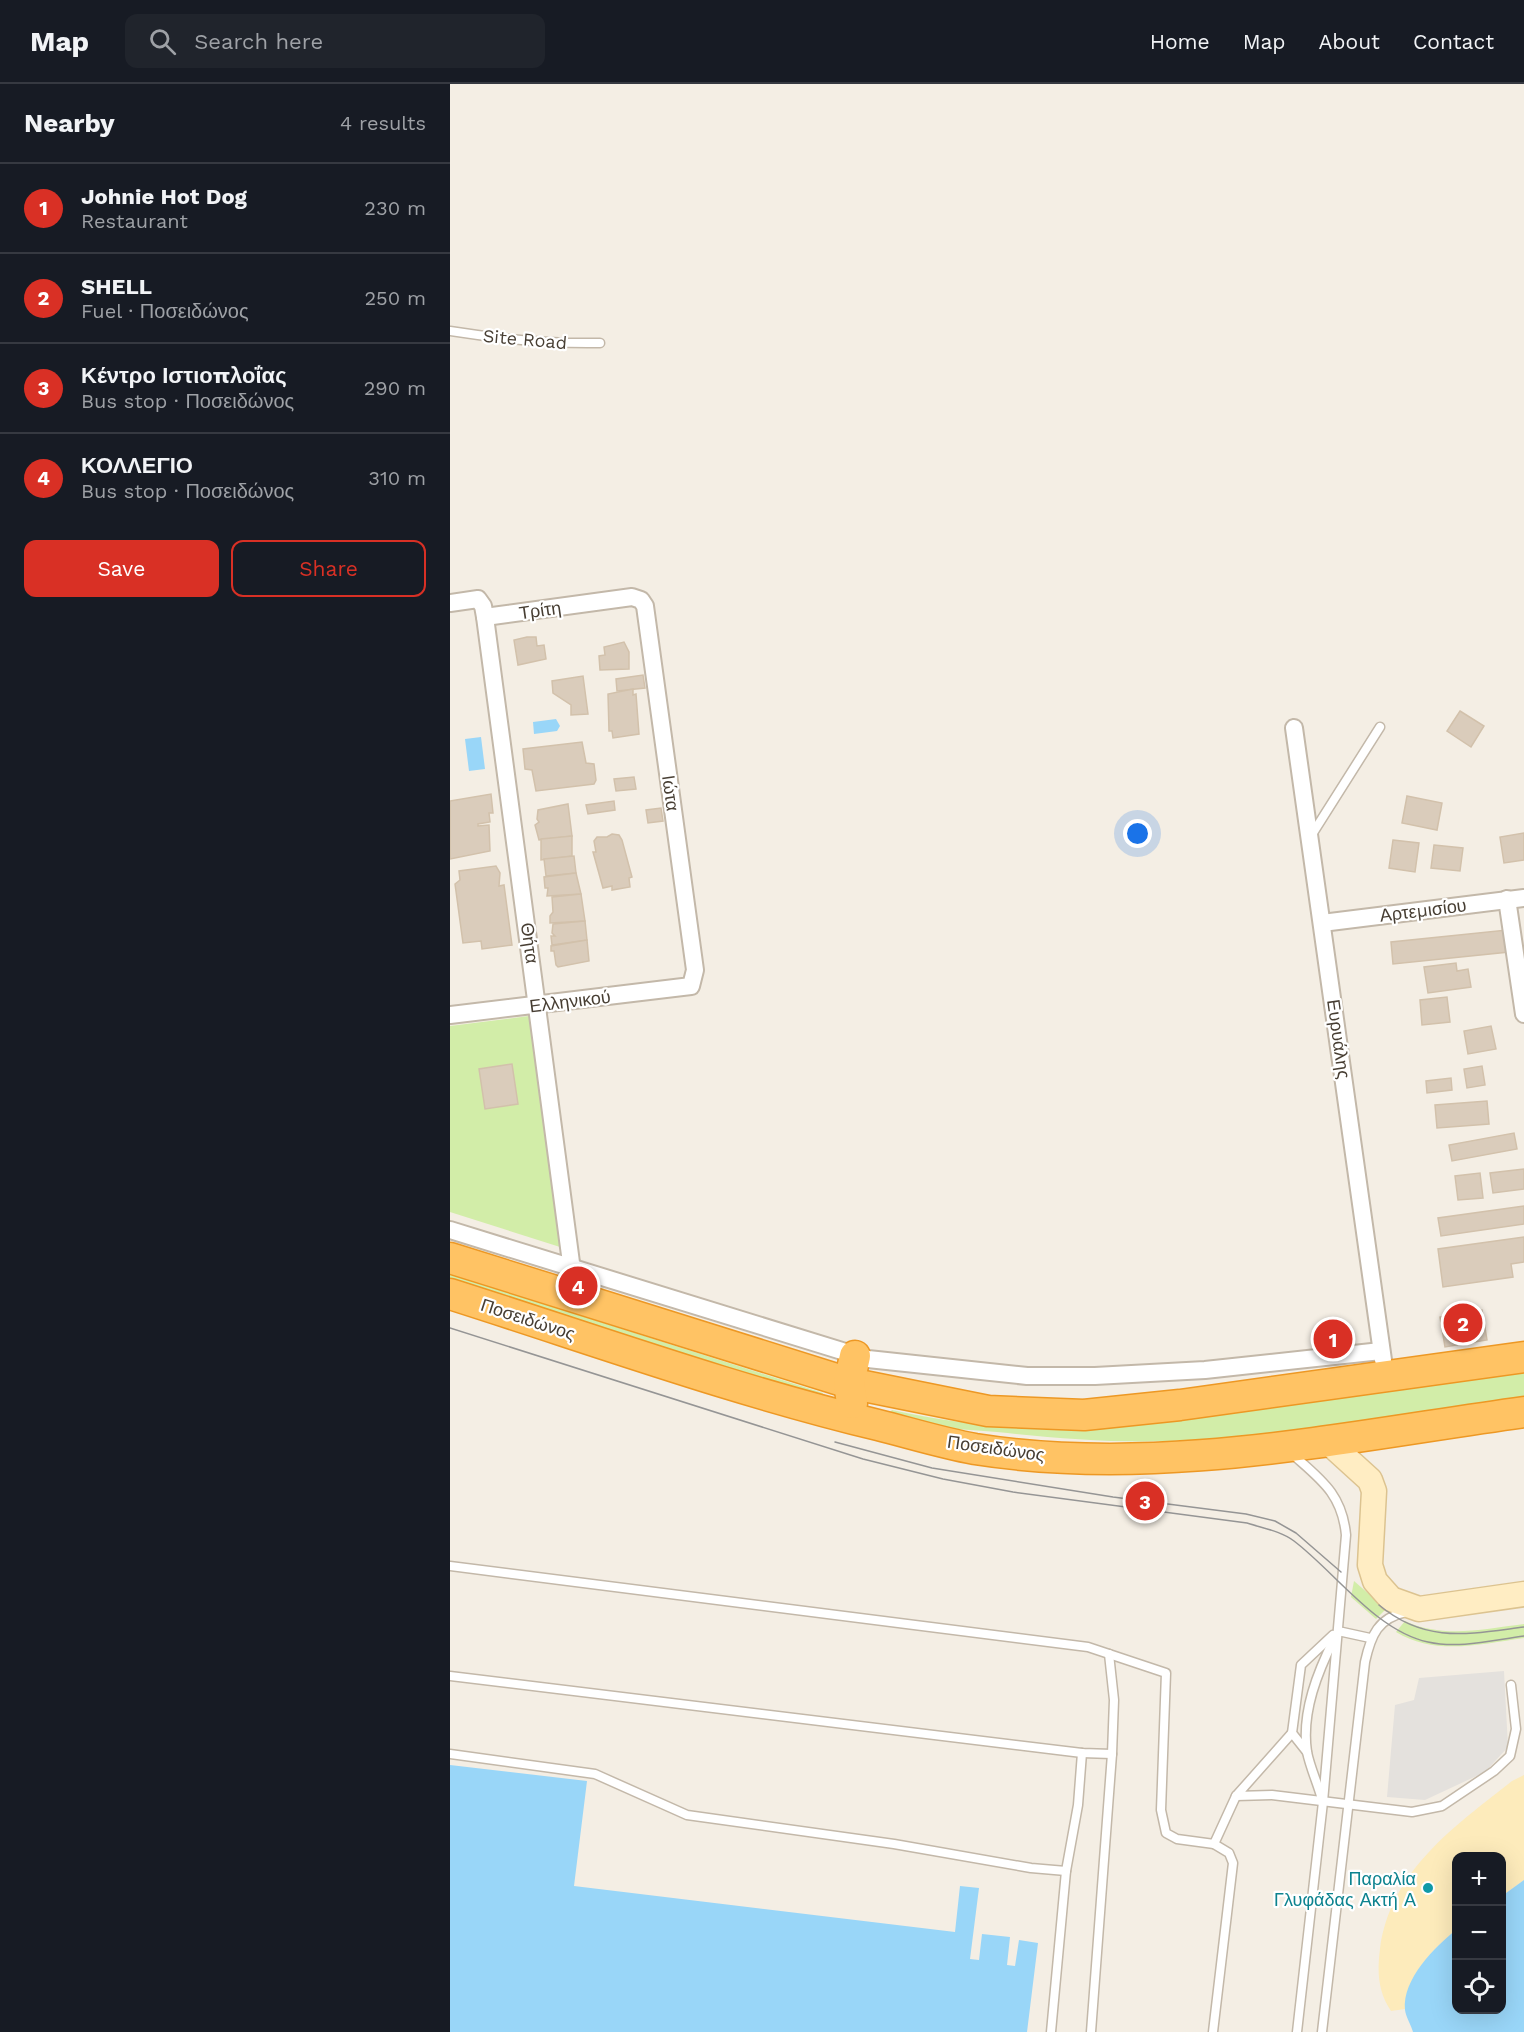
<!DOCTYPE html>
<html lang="en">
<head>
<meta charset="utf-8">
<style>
	body { margin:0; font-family:"Work Sans",sans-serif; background:#20242c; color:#f1f3f6 }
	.controls { position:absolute; right:18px; bottom:18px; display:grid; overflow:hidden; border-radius:12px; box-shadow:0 6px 24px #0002 }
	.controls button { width:54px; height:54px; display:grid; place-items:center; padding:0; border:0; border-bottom:2px solid #363941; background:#171b24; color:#f1f3f6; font:30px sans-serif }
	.you { position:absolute; left:688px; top:750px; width:21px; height:21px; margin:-15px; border:4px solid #fff; border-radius:50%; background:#1a73e8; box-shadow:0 0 0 9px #1a73e833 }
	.badge { display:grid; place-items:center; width:39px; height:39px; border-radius:50%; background:#d93025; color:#fff; font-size:20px; font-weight:700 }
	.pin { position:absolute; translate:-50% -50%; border:3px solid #fff; box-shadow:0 2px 6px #0006 }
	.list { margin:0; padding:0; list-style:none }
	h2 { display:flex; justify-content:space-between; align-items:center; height:78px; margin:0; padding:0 24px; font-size:26px }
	h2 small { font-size:20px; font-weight:400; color:#9ea1a6 }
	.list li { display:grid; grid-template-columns:39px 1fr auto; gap:18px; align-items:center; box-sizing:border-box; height:90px; padding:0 24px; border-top:2px solid #363941 }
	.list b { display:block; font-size:22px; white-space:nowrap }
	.list p { margin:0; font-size:20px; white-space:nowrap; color:#9ea1a6 }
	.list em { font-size:20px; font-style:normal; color:#9ea1a6 }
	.actions { display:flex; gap:12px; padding:18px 24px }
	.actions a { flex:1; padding:14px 0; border:2px solid #d93025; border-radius:12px; text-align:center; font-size:21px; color:#d93025 }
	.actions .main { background:#d93025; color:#fff }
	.icon { flex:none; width:33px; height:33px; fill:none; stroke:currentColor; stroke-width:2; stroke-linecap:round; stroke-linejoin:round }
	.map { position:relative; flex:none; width:1074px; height:1948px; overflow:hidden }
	header { display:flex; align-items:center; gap:36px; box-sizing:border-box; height:84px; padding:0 30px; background:#171b24; border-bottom:2px solid #363941 }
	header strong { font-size:28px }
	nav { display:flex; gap:33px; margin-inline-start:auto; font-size:21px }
	.search { width:420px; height:54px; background:#20242c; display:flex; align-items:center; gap:15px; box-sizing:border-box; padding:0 21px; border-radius:12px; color:#9ea1a6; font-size:22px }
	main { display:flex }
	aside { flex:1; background:#171b24 }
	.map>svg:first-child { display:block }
	.green { fill:#d2eda8 }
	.sand { fill:#fdebbb }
	.parking { fill:#e4e1dd }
	.water { fill:#99d6f8 }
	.building { fill:#daccbb; stroke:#d2c1ab; stroke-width:1.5 }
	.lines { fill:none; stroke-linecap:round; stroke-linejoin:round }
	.lane-casing { stroke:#c3b8a9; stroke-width:11 }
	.street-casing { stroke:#c3b8a9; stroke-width:20 }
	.secondary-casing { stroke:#dcc390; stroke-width:27 }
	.highway-casing { stroke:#ed9824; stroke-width:33 }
	.lane { stroke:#fff; stroke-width:8 }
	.street { stroke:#fff; stroke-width:16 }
	.secondary { stroke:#ffedc3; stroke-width:24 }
	.highway { stroke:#ffc364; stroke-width:30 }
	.tram { stroke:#959595; stroke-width:1.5 }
	.culture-dot { fill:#0f9aa8; stroke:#fff; stroke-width:2 }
	.labels { text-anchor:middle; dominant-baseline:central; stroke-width:4.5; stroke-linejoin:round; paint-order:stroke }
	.street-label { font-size:18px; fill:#473e33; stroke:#fff }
	.culture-label { font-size:18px; fill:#0d838f; stroke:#fff; text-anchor:end }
</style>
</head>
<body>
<header>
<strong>Map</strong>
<div class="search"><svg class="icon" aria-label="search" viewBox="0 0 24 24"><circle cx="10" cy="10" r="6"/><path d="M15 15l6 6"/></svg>Search here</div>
<nav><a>Home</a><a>Map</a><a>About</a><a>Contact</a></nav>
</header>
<main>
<aside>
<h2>Nearby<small>4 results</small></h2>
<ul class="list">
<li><span class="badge">1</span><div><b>Johnie Hot Dog</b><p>Restaurant</p></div><em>230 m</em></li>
<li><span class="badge">2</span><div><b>SHELL</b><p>Fuel · Ποσειδώνος</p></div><em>250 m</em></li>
<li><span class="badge">3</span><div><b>Κέντρο Ιστιοπλοΐας</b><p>Bus stop · Ποσειδώνος</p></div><em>290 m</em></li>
<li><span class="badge">4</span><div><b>ΚΟΛΛΕΓΙΟ</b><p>Bus stop · Ποσειδώνος</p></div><em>310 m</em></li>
</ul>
<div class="actions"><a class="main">Save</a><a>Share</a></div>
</aside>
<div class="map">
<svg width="1074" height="1948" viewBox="0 0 1074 1948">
	<rect width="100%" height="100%" fill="#f4eee4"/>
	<g class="green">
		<polygon points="79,932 110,1163 0,1128 0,942"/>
		<polygon points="0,1190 373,1309 371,1314 0,1197"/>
		<path d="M1074 1288V1315C956 1332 838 1354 719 1357 661 1359 604 1354 547 1348 513 1345 470 1345 440 1328L442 1326C521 1344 600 1346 681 1342Z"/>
		<polygon points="904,1497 936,1525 926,1535 901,1513"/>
		<path d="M955 1537C994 1555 1033 1545 1074 1540V1554C1031 1560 985 1572 946 1548Z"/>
	</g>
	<path class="sand" d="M1074 1691V1796L1052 1812V1772H1006V1846C976 1871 964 1886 955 1925L941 1927C928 1908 927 1888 930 1865 940 1787 1005 1742 1062 1697Z"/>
	<polygon class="parking" points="1054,1587 1058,1663 1035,1688 975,1716 937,1713 945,1621 964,1616 969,1594"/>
	<g class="water">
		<polygon points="106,635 110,642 107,647 84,650 83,638"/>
		<polygon points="31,653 35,685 19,687 15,655"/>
		<polygon points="0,1681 137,1697 124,1802 505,1848 510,1802 529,1804 520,1875 529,1876 532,1850 560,1853 557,1881 565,1882 569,1856 588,1859 577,1948 0,1948"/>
		<path d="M1074 1796V1948H963C961 1941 956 1933 955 1926 952 1895 985 1863 1006 1846V1926H1052V1812Z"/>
	</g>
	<g class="building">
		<polygon points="77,553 86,553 87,562 94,561 96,575 68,581 64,556"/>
		<polygon points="174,558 179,568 179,585 150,586 149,572 155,571 154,563"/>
		<polygon points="193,591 195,604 167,607 166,595"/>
		<polygon points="133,592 138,630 121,631 121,621 103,609 102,597"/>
		<polygon points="183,605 183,611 186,610 189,650 163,654 162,647 159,647 158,610"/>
		<polygon points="1010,627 1034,642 1021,663 997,647"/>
		<polygon points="132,658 136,679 144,680 146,696 144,700 86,707 82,686 75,685 73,665"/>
		<polygon points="184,693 186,705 166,707 164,695"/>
		<polygon points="41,710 43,729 39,729 40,738 28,740 28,742 39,741 40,767 0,775 0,717"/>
		<polygon points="957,712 992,719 987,746 952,739"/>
		<polygon points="164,717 165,726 138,730 136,721"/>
		<polygon points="118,720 122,752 89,756 85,741 89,738 87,735 88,726"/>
		<polygon points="211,724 213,737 198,739 196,726"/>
		<polygon points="1074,749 1074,776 1054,779 1050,753"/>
		<polygon points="162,750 169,751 172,756 182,793 179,794 180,803 162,806 162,802 153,804 143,768 146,768 144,757 147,753 157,753"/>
		<polygon points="122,752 122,772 91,776 91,755"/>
		<polygon points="943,756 969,759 965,788 939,784"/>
		<polygon points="984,761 1013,764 1010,787 981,784"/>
		<polygon points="124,772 126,789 96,792 94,775"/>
		<polygon points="46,782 50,789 49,802 54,801 62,861 32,865 31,857 13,859 5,800 10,796 9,787"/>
		<polygon points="126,789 131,810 97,812 98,804 95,804 94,793"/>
		<polygon points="131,810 135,837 100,839 100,832 103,828 102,813"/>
		<polygon points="135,837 137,856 102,861 101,852 105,852 102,849 103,840"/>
		<polygon points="1057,846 1059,868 943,880 941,858"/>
		<polygon points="137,856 139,877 108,883 106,881 104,867 101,867 101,862"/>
		<polygon points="1006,879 1007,887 1018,885 1021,903 978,909 974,883"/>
		<polygon points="997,913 1000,938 972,941 970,916"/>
		<polygon points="1041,942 1046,965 1018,970 1014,947"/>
		<polygon points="62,980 68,1020 35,1025 29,985"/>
		<polygon points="1032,982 1035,1001 1017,1004 1014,985"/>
		<polygon points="1001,994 1002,1006 977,1009 976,997"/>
		<polygon points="1037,1017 1039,1040 987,1044 985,1021"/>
		<polygon points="1064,1049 1067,1065 1002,1077 999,1061"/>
		<polygon points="1074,1085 1074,1105 1043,1109 1040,1089"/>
		<polygon points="1030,1089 1033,1114 1008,1116 1005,1092"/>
		<polygon points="1074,1122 1074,1140 991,1152 988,1134"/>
		<polygon points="1074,1153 1074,1178 1061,1180 1063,1193 993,1203 988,1165"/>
		<polygon points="1032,1226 1037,1256 995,1263 990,1233"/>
	</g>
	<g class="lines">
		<defs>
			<g id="lane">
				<path d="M0 247C50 255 99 260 150 259"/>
				<polyline points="861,752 930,643"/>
				<path d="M841 1369C870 1395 892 1409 896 1451L873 1718 847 1948"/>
				<polyline points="0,1482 638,1563 716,1589 711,1726 716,1749 727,1755 764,1760 786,1712"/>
				<polyline points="888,1547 920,1554"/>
				<polyline points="0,1592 632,1669 662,1670"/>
				<polyline points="842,1649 786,1712 822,1711 962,1728 992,1722 1044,1687 1060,1672 1066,1645 1061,1601"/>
				<polyline points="857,1668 842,1649 851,1581 883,1551"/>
				<polyline points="0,1670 145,1690 237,1731 444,1760 581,1784 616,1787"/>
				<path d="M871 1712C867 1698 860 1683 857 1668 851 1628 868 1587 885 1553"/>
				<polyline points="601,1948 616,1787 628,1721 632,1669"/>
				<polyline points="641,1948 662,1670 664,1616 659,1570"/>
				<polyline points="763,1948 783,1779 779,1769 764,1760"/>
				<path d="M872 1948 915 1578C921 1551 928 1534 956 1528"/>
			</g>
			<g id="street">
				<polyline points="0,519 28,515 33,522 35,533 182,513 191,516 195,522 245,886 241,902 0,931"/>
				<polyline points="35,533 122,1186"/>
				<polyline points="844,644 933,1276"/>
				<polyline points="1057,815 1074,930"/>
				<polyline points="872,839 1074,814"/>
				<polyline points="0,1146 418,1275 577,1292 645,1292 755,1286 931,1267"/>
			</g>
			<polyline id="secondary" points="876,1356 920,1396 924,1407 920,1481 925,1497 941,1515 969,1525 1074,1510"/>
			<g id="highway">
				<polyline points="0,1174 399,1299 538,1327 634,1331 730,1321 1074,1273"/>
				<path d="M0 1210C142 1255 283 1306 428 1341 460 1349 492 1359 525 1365 708 1394 893 1353 1074 1328"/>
				<polyline points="402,1319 399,1299 405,1272"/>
			</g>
		</defs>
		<use href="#lane" class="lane-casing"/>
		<use href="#street" class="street-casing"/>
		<use href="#secondary" class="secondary-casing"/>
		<use href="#highway" class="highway-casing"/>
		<use href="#lane" class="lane"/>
		<use href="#street" class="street"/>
		<use href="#secondary" class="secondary"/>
		<use href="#highway" class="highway"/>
		<g class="tram">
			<path d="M0 1244 413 1375 493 1395 563 1408 797 1439C812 1444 831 1447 844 1457 885 1488 926 1547 978 1558 1009 1565 1043 1556 1074 1552"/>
			<polyline points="385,1358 482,1384 663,1413 796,1430 825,1437 846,1449 891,1488"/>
			<path d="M929 1521C976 1560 1018 1550 1074 1543"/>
		</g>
	</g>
	<circle class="culture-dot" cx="978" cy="1804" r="6"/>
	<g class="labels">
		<g class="street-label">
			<text transform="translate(75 255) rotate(5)">Site Road</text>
			<text transform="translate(90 526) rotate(-8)">Τρίτη</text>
			<text transform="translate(221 709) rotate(82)">Ιώτα</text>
			<text transform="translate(973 826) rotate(-7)">Αρτεμισίου</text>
			<text transform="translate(80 859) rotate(82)">Θήτα</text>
			<text transform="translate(120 917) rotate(-7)">Ελληνικού</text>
			<text transform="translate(889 955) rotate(82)">Ευρυάλης</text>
			<text transform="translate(78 1235) rotate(18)">Ποσειδώνος</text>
			<text transform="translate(546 1364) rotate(8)">Ποσειδώνος</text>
		</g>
		<g class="culture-label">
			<text x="966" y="1794">Παραλία<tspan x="966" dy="21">Γλυφάδας Ακτή Α</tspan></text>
		</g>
	</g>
</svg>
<div class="controls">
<button>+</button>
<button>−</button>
<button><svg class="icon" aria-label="locate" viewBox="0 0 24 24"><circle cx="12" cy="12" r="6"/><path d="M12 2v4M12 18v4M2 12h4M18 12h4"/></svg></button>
</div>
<div class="you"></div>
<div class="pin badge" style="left:883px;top:1255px">1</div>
<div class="pin badge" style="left:1013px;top:1239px">2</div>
<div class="pin badge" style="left:695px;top:1417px">3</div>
<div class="pin badge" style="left:128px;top:1202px">4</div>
</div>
</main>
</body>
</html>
